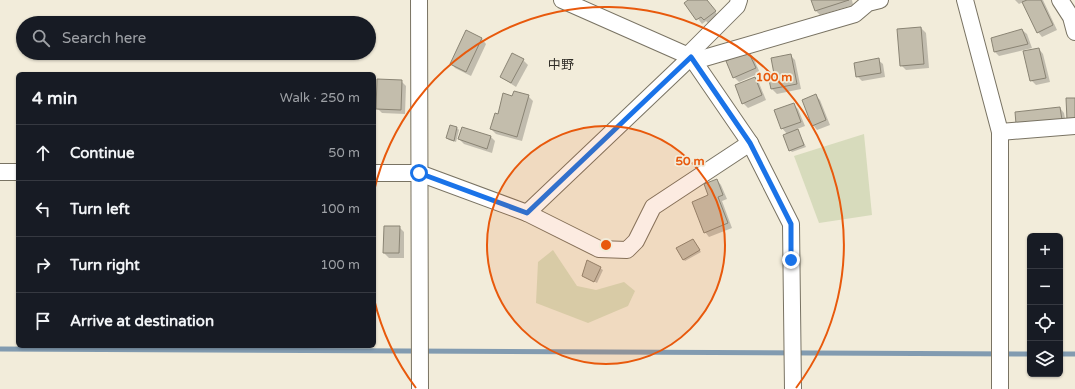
<!DOCTYPE html>
<html lang="en">
<head>
<meta charset="utf-8">
<style>
	body { margin:0; font-family:"Varela Round","Noto Sans JP",sans-serif; background:#20242c; color:#f1f3f6 }
	.controls { position:absolute; right:12px; bottom:12px; display:grid; overflow:hidden; border-radius:6px; box-shadow:0 1px 3px #0004 }
	.controls button { width:36px; height:36px; display:grid; place-items:center; padding:0; border:0; border-bottom:1px solid #363941; background:#171b24; color:#f1f3f6; font:20px sans-serif }
	.stop { position:absolute; width:12px; height:12px; margin:-9px; border:3px solid #1a73e8; border-radius:50%; background:#fff }
	.stop.end { background:#1a73e8; border-color:#fff; box-shadow:0 1px 4px #0008 }
	.list { margin:0; padding:0; list-style:none }
	h2 { display:flex; justify-content:space-between; align-items:center; height:52px; margin:0; padding:0 16px; font-size:17px }
	h2 small { font-size:13px; font-weight:400; color:#9ea1a6 }
	.list li { display:grid; grid-template-columns:26px 1fr auto; gap:12px; align-items:center; box-sizing:border-box; height:56px; padding:0 16px; border-top:1px solid #363941 }
	.list b { display:block; font-size:15px; white-space:nowrap }
	.list em { font-size:13px; font-style:normal; color:#9ea1a6 }
	.icon { flex:none; width:22px; height:22px; fill:none; stroke:currentColor; stroke-width:2; stroke-linecap:round; stroke-linejoin:round }
	.map { position:relative; flex:none; width:1075px; height:389px; overflow:hidden }
	.search { position:absolute; background:#171b24; box-shadow:0 1px 3px #0004; left:16px; top:16px; width:360px; height:44px; display:flex; align-items:center; gap:10px; box-sizing:border-box; padding:0 14px; border-radius:22px; color:#9ea1a6; font-size:15px }
	.panel { position:absolute; background:#171b24; box-shadow:0 1px 3px #0004; left:16px; top:72px; width:360px; height:276px; border-radius:6px }
	.map>svg:first-child { display:block }
	.green { fill:#d7dbbc }
	.shadow { fill:#0003 }
	.lines { fill:none; stroke-linecap:round; stroke-linejoin:round }
	.stream { stroke:#829bb0; stroke-width:5 }
	.building { fill:#c3bdac; stroke:#8a8474 }
	.minor-casing { stroke:#797363; stroke-width:18 }
	.minor { stroke:#fff; stroke-width:16 }
	.route { stroke:#1a73e8; stroke-width:5 }
	.ring { fill:none; stroke:#e8590c; stroke-width:2 }
	.labels { text-anchor:middle; dominant-baseline:central; stroke-width:3.5; stroke-linejoin:round; paint-order:stroke }
	.quarter-label { font-size:13px; fill:#302d27; stroke:#f2ecda }
	.centre { fill:#e8590c; stroke:#f2ecda; stroke-width:2 }
	.ring-label { font-size:12px; text-anchor:middle; font-weight:bold; fill:#e8590c; stroke:#f2ecda; stroke-width:3.5; stroke-linejoin:round; paint-order:stroke }
</style>
</head>
<body>
<div class="map">
<svg width="1075" height="389" viewBox="0 0 1075 389">
	<rect width="100%" height="100%" fill="#f2ecda"/>
	<g class="green">
		<polygon points="864,134 872,215 819,223 794,156"/>
		<polygon points="553,250 577,286 596,290 624,282 635,291 628,306 588,323 536,303 538,262"/>
	</g>
	<g class="shadow">
		<polygon points="690,0 707,0 719,17 709,24 706,21 702,24 686,3"/>
		<polygon points="812,0 852,0 853,5 820,15 816,11"/>
		<polygon points="1015,0 1043,0 1057,30 1042,37 1038,32 1023,2 1019,4"/>
		<polygon points="921,28 926,33 929,68 906,70 901,65"/>
		<polygon points="1022,30 1027,34 1032,48 999,56 995,52"/>
		<polygon points="466,31 482,39 486,44 471,76 455,68 451,63"/>
		<polygon points="1039,49 1043,54 1050,82 1036,85 1031,80"/>
		<polygon points="748,52 753,57 760,73 739,82 734,77"/>
		<polygon points="790,55 795,60 801,89 777,94 772,89 770,81 776,80"/>
		<polygon points="523,60 528,65 516,87 501,77"/>
		<polygon points="878,60 883,64 885,77 862,81 857,76"/>
		<polygon points="755,78 759,83 766,100 748,108 743,103"/>
		<polygon points="401,81 406,86 405,114 382,113 377,108"/>
		<polygon points="528,96 533,101 522,141 496,134 491,129 498,115 513,97"/>
		<polygon points="816,96 820,100 830,125 817,130 813,125"/>
		<polygon points="793,104 798,109 805,126 797,129 806,147 792,152 790,150 787,134 782,128"/>
		<polygon points="1060,108 1064,113 1066,124 1022,128"/>
		<polygon points="457,128 459,130 456,142 449,140 447,138"/>
		<polygon points="491,137 495,141 492,153 464,144 459,139"/>
		<polygon points="717,180 721,185 727,199 722,201 732,228 709,237 705,232 709,196"/>
		<polygon points="399,227 404,232 404,258 389,258 384,253"/>
		<polygon points="693,240 701,252 685,261 683,259"/>
		<polygon points="600,268 603,270 597,283 583,275"/>
	</g>
	<g class="lines">
		<g class="stream">
			<polyline points="0,349 1030,354"/>
			<polyline points="1060,354 1075,354"/>
		</g>
	</g>
	<g class="building">
		<polygon points="688,0 707,0 716,11 704,20 701,17 696,20 684,3"/>
		<polygon points="811,0 849,0 815,11"/>
		<polygon points="1027,0 1041,0 1053,25 1037,33 1022,2"/>
		<polygon points="921,27 924,64 900,66 897,29"/>
		<polygon points="1022,29 1028,44 994,52 991,38"/>
		<polygon points="466,30 482,38 466,72 450,64"/>
		<polygon points="1039,48 1046,78 1030,81 1023,51"/>
		<polygon points="748,51 756,68 733,78 726,61"/>
		<polygon points="512,53 524,59 511,83 500,77"/>
		<polygon points="791,54 797,84 771,89 769,80 775,79 771,58"/>
		<polygon points="879,58 881,73 856,77 854,63"/>
		<polygon points="755,77 762,95 742,104 735,85"/>
		<polygon points="377,79 402,80 401,110 376,109"/>
		<polygon points="514,91 529,95 517,137 490,129 495,113 498,114 503,93 512,96"/>
		<polygon points="816,94 826,120 812,126 802,100"/>
		<polygon points="1066,98 1075,98 1075,119 1067,120"/>
		<polygon points="794,103 801,122 781,129 774,110"/>
		<polygon points="1060,107 1062,120 1016,124 1015,112"/>
		<polygon points="450,125 457,127 454,141 446,138"/>
		<polygon points="462,127 491,136 487,149 458,139"/>
		<polygon points="798,129 804,145 789,151 783,135"/>
		<polygon points="717,179 723,195 718,197 728,223 704,233 692,202 708,195 704,184"/>
		<polygon points="384,226 400,226 399,253 383,253"/>
		<polygon points="693,239 700,250 683,260 676,248"/>
		<polygon points="587,260 601,267 594,282 582,276"/>
	</g>
	<g class="lines">
		<defs>
			<g id="minor">
				<polyline points="419,0 420,389"/>
				<polyline points="562,0 691,57 750,143 791,224 793,389"/>
				<polyline points="965,0 1000,132 1000,389"/>
				<polyline points="1060,0 1071,17 1075,32"/>
				<polyline points="688,55 737,6 739,0"/>
				<polyline points="694,61 855,14 868,3 880,0"/>
				<polyline points="1000,132 1075,126"/>
				<polyline points="0,172 18,172"/>
				<polyline points="374,173 419,173 527,213 691,57"/>
				<polyline points="527,213 599,249 627,250 636,241 653,207 750,143"/>
			</g>
		</defs>
		<use href="#minor" class="minor-casing"/>
		<use href="#minor" class="minor"/>
	</g>
	<g class="lines">
		<polyline class="route" points="419,173 527,213 691,57 750,143 791,224 791,260"/>
	</g>
	<circle cx="606" cy="245" r="119" fill="#e8590c" fill-opacity=".12"/>
	<g class="ring">
		<circle cx="606" cy="245" r="119"/>
		<path d="M416 388A238 238 0 0 1 374 299M374 191A238 238 0 1 1 796 388"/>
	</g>
	<g class="labels">
		<g class="quarter-label">
			<text x="561" y="65">中野</text>
		</g>
	</g>
	<circle cx="606" cy="245" r="6" class="centre"/>
	<g class="ring-label">
		<text x="774" y="81">100 m</text>
		<text x="690" y="165">50 m</text>
	</g>
</svg>
<div class="controls">
<button>+</button>
<button>−</button>
<button><svg class="icon" aria-label="locate" viewBox="0 0 24 24"><circle cx="12" cy="12" r="6"/><path d="M12 2v4M12 18v4M2 12h4M18 12h4"/></svg></button>
<button><svg class="icon" aria-label="layers" viewBox="0 0 24 24"><path d="M12 4l9 5-9 5-9-5zM3 14l9 5 9-5"/></svg></button>
</div>
<div class="stop" style="left:419px;top:173px"></div>
<div class="stop end" style="left:791px;top:260px"></div>
<div class="search"><svg class="icon" aria-label="search" viewBox="0 0 24 24"><circle cx="10" cy="10" r="6"/><path d="M15 15l6 6"/></svg>Search here</div>
<section class="panel">
<h2>4 min<small>Walk · 250 m</small></h2>
<ul class="list">
<li><svg class="icon" aria-label="ahead" viewBox="0 0 24 24"><path d="M12 20V5M6 11l6-6 6 6"/></svg><div><b>Continue</b></div><em>50 m</em></li>
<li><svg class="icon" aria-label="left" viewBox="0 0 24 24"><path d="M17 20v-9H6M10 6l-5 5 5 5"/></svg><div><b>Turn left</b></div><em>100 m</em></li>
<li><svg class="icon" aria-label="right" viewBox="0 0 24 24"><path d="M7 20v-9h11M14 6l5 5-5 5"/></svg><div><b>Turn right</b></div><em>100 m</em></li>
<li><svg class="icon" aria-label="arrive" viewBox="0 0 24 24"><path d="M6 21V4h12l-3 4 3 4H6"/></svg><div><b>Arrive at destination</b></div></li>
</ul>
</section>
</div>
</body>
</html>
